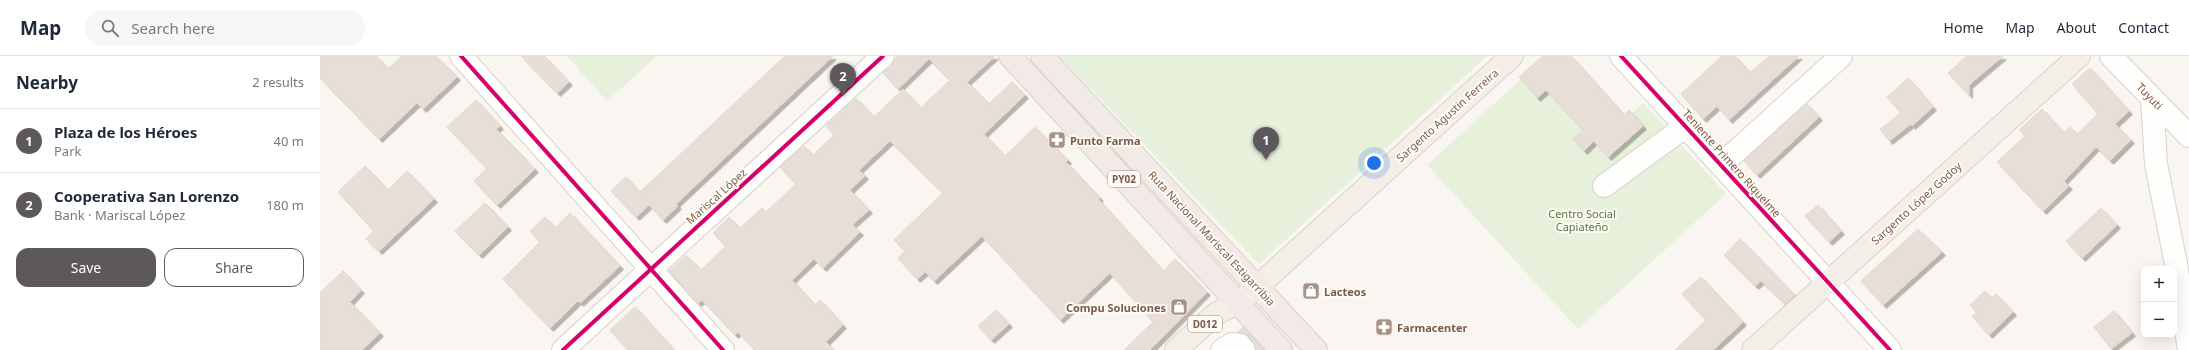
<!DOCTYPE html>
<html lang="en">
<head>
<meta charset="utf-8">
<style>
	body { margin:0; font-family:"Noto Sans",sans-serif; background:#f6f6f7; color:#1f2937 }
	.controls { position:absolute; right:12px; bottom:12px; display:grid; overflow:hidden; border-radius:8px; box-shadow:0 4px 16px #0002 }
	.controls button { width:36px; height:36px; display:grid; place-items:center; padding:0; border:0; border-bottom:1px solid #e0e1e3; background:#fff; color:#1f2937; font:20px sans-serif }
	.you { position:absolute; left:1054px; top:107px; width:14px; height:14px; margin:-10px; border:3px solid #fff; border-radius:50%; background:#1a73e8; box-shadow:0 0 0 6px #1a73e833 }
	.badge { display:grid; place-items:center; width:26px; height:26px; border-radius:50%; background:#5c585b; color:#fff; font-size:13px; font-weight:700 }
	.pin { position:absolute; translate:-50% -33px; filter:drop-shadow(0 1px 2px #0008) }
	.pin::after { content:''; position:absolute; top:21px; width:14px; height:12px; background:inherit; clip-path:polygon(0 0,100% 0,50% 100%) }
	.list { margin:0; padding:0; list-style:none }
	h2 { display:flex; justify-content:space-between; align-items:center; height:52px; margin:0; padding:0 16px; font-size:17px }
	h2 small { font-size:13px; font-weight:400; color:#747a83 }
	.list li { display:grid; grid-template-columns:26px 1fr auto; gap:12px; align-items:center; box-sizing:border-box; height:64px; padding:0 16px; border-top:1px solid #e0e1e3 }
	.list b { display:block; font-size:15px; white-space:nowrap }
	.list p { margin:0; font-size:13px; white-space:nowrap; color:#747a83 }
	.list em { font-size:13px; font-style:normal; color:#747a83 }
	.actions { display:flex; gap:8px; padding:12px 16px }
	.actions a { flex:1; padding:9px 0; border:1px solid #5c585b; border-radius:12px; text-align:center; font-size:14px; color:#5c585b }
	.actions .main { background:#5c585b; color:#fff }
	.icon { flex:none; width:22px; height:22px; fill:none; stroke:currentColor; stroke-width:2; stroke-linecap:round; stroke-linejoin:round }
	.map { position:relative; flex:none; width:1869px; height:294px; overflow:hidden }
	header { display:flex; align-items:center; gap:24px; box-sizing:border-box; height:56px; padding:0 20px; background:#fff; border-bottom:1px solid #e0e1e3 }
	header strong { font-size:19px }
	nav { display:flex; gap:22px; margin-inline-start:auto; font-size:14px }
	.search { width:280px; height:36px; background:#f6f6f7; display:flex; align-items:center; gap:10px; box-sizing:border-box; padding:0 14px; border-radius:22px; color:#747a83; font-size:15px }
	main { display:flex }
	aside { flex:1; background:#fff }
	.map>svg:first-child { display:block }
	.green { fill:#e7f0db }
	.building { fill:#e6ded7; stroke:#e2d8d2; filter:url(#shadow) }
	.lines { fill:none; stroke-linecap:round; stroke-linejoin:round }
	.minor-casing { stroke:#d7d1cb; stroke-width:24 }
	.major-casing { stroke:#dad1cc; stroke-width:24 }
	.highway-casing { stroke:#dad1cc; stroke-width:24 }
	.minor { stroke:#fefefd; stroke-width:22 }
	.major { stroke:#f3eee8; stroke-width:22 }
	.highway { stroke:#f2eae7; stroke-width:22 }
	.cycleway-casing { stroke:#fffaf3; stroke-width:6 }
	.cycleway { stroke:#d6006c; stroke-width:4 }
	.labels { text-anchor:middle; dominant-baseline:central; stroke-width:4; stroke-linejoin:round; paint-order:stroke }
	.shield { fill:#fffaf3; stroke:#a28b7f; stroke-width:1 }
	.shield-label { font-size:10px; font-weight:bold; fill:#7a5c4d }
	.street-label { font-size:11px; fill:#7a5c4d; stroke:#fffaf3 }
	.poi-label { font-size:11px; font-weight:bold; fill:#7a5c4d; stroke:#fffaf3; text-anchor:start }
	.park-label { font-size:11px; fill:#537a41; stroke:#fffaf3 }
</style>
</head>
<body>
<header>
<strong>Map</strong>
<div class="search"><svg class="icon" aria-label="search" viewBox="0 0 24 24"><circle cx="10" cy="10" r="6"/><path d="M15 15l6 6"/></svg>Search here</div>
<nav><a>Home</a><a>Map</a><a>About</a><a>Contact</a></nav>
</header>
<main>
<aside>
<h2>Nearby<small>2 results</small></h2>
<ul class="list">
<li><span class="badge">1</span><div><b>Plaza de los Héroes</b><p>Park</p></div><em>40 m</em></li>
<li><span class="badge">2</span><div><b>Cooperativa San Lorenzo</b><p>Bank · Mariscal López</p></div><em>180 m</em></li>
</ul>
<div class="actions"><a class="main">Save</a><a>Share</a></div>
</aside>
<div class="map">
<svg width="1869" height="294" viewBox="0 0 1869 294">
	<defs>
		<filter id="shadow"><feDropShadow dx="3.5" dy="3.5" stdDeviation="0" flood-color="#0004"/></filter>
	</defs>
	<rect width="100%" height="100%" fill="#f9f5f0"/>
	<g class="green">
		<polygon points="247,0 337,0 287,45"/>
		<polygon points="739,0 1167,0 939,208"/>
		<polygon points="1211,14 1279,88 1323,47 1406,138 1258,273 1107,109"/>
	</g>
	<g class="building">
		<polygon points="0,0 56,0 68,13 82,0 116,0 137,21 103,53 97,47 59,83 0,22"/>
		<polygon points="201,0 224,0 249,26 237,37"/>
		<polygon points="465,0 513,0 356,148 358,150 343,164 329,149 316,161 291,135 306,121 320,136"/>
		<polygon points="577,0 675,0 647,26 669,48 692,26 705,39 664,78 685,100 715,71 748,104 746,106 780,142 778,143 843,215 855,203 887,236 830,294 804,294 833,266 790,217 740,264 662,180 614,225 605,216 597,223 578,202 585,195 574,184 623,137 570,85 539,114 545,120 530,134 549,154 532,169 540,176 503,212 494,203 472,224 495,249 500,244 523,269 506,286 514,294 435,294 418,276 415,279 382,244 378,247 349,215 366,199 381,214 406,190 393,177 409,161 420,172 442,152 446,156 476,128 460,111 484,90 493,99 514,79 506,70 536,42 554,61 583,33 601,52 630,24 609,3 578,33 563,17 572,9"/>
		<polygon points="1223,0 1251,0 1304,59 1309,54 1323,70 1288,101 1274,85 1264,95 1253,83 1263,74 1226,34 1217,42 1199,21"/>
		<polygon points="1402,0 1415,0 1430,17 1449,0 1479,0 1409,64 1397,50 1383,63 1361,38"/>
		<polygon points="1647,0 1683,0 1649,29 1649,39 1628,17"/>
		<polygon points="1770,12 1809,55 1795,68 1811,84 1790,105 1776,91 1744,125 1749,130 1723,155 1677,106 1705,80 1699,74 1722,53 1744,77 1750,71 1757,78 1778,58 1752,28"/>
		<polygon points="1588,22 1613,51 1592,70 1591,68 1569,85 1560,73 1581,57 1567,41"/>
		<polygon points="156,44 180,70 176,73 215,113 177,149 154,125 167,112 127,71"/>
		<polygon points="1487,48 1499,61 1437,119 1424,105"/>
		<polygon points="45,110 68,134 87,115 114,143 59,195 46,183 54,175 18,136"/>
		<polygon points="165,147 188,171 159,199 135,175"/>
		<polygon points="1498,149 1521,175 1509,186 1485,160"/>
		<polygon points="1781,152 1797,169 1762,202 1746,185"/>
		<polygon points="250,157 300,210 260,247 258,245 230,272 183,223 220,186 210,175 225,161 235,172"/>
		<polygon points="1598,173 1622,196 1563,249 1541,225"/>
		<polygon points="1420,183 1475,239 1465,248 1441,225 1435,230 1404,199"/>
		<polygon points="23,215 41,234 30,246 60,277 42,294 0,294 0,237"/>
		<polygon points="1381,221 1423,266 1393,294 1355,294 1386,264 1362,238"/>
		<polygon points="1665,235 1672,242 1676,238 1693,256 1669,279 1652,260 1657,256 1650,249"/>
		<polygon points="315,251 354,294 308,294 290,274"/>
		<polygon points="676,254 689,268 671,284 658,270"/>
		<polygon points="1794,255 1812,277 1791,293 1774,271"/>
		<polygon points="923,271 944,294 936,294 930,281 918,276"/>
	</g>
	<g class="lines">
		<defs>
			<g id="minor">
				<polyline points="141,0 403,294"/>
				<polyline points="1301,0 1570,294"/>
				<polyline points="1791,0 1869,80"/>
				<polyline points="1832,42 1836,108 1856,208 1869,294"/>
				<polyline points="1401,109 1521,0"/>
				<polyline points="1284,130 1366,70"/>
				<polyline points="243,294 563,0"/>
				<polyline points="902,294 912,288 920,289 924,294"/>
			</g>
			<g id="major">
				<polyline points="856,294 897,257 918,247 937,231 1192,0"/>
				<polyline points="1433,294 1759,0"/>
			</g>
			<g id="highway">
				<polyline points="690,0 961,294"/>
				<polyline points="722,0 996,294"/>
			</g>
		</defs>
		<use href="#minor" class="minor-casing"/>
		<use href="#major" class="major-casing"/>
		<use href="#highway" class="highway-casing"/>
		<use href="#minor" class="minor"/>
		<use href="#major" class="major"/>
		<use href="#highway" class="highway"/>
		<defs>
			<g id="cycleway">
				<polyline points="141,0 403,294"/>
				<polyline points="1301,0 1570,294"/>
				<polyline points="243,294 563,0"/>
			</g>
		</defs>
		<use href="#cycleway" class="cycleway-casing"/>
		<use href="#cycleway" class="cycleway"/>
	</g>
	<defs>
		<symbol id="pharmacy-square" viewBox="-11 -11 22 22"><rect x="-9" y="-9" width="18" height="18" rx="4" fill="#a69286" stroke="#fffaf3"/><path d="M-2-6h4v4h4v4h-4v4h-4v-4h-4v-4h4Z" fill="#fff"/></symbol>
		<symbol id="shop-square" viewBox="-11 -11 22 22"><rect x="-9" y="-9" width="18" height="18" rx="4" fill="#a69286" stroke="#fffaf3"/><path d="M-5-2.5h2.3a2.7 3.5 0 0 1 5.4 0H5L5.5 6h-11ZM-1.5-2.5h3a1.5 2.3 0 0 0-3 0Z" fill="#fff"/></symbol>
	</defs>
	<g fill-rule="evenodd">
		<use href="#pharmacy-square" x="727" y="74" width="20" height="20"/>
		<use href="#shop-square" x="981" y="225" width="20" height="20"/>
		<use href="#shop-square" x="849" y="241" width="20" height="20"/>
		<use href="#pharmacy-square" x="1054" y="261" width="20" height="20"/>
	</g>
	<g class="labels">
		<g class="shield">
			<rect x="788" y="115" width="32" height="16" rx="3"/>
			<rect x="868" y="260" width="34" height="16" rx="3"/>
		</g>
		<g class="shield-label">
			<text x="804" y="123">PY02</text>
			<text x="885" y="268">D012</text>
		</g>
		<g class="street-label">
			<text transform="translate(1830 40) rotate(46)">Tuyuti</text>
			<text transform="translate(1127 59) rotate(-42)">Sargento Agustin Ferreira</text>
			<text transform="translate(1412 107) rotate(48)">Teniente Primero Riquelme</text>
			<text transform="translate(396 140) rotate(-42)">Mariscal López</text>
			<text transform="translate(1596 147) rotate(-42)">Sargento López Godoy</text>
			<text transform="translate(892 182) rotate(47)">Ruta Nacional Mariscal Estigarribia</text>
		</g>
		<g class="poi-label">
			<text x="750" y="84">Punto Farma</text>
			<text x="1004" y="235">Lacteos</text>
			<text x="846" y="251" text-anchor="end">Compu Soluciones</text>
			<text x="1077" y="271">Farmacenter</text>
		</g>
		<g class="park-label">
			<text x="1262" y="157">Centro Social<tspan x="1262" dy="13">Capiateño</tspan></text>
		</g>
	</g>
</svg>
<div class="controls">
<button>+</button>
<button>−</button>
</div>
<div class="you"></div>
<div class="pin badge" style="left:946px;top:104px">1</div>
<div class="pin badge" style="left:523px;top:40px">2</div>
</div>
</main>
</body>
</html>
